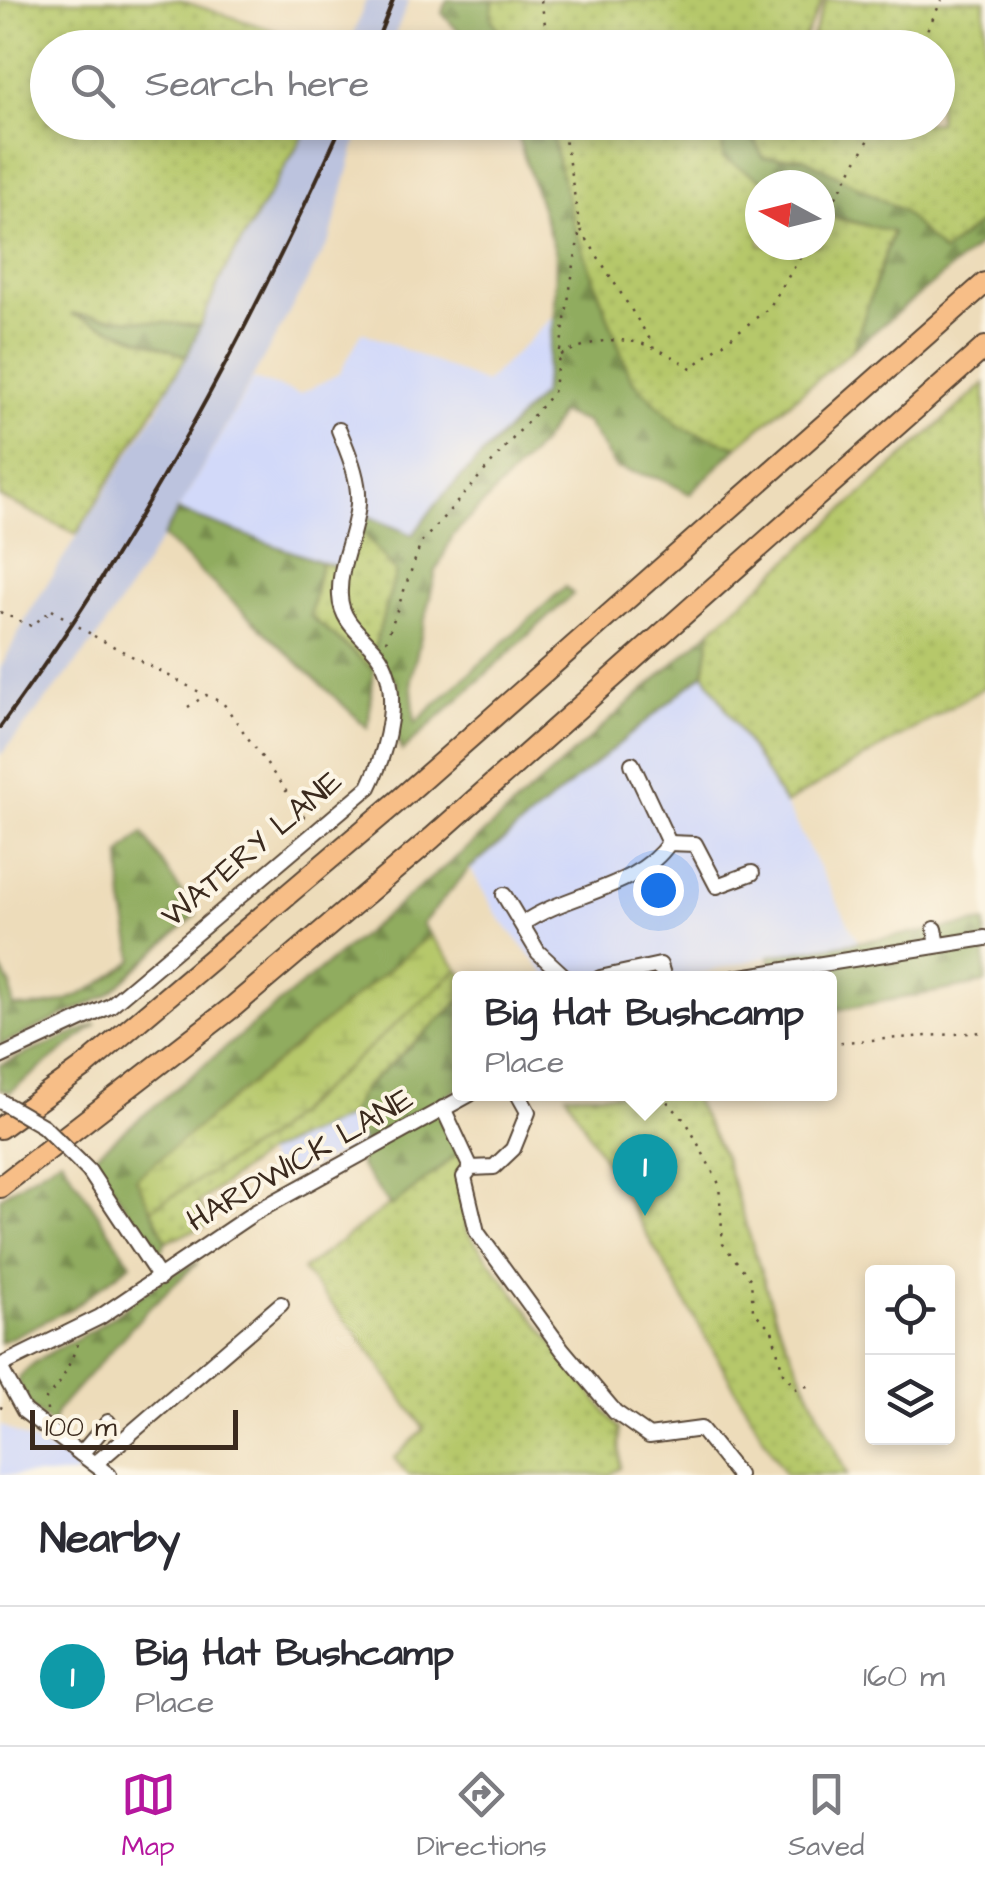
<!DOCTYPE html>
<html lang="en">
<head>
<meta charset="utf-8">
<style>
	body { margin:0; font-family:"Architects Daughter",sans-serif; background:#f7f7f7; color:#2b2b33 }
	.controls { position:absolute; right:30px; bottom:30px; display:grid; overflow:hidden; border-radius:10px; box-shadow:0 5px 15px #0003 }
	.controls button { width:90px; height:90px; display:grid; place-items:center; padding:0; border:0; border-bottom:2px solid #e1e1e2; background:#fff; color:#2b2b33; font:50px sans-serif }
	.compass { position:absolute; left:745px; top:170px; width:90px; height:90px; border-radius:50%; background:#fff; box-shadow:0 5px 15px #0003; rotate:277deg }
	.scale { position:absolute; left:30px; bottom:25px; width:208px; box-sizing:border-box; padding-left:10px; border:5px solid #3b2a1e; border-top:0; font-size:28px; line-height:35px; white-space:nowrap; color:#3b2a1e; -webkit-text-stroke:8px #fcf5e5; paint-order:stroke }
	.you { position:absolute; left:658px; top:890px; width:35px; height:35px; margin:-25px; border:8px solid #fff; border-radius:50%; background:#1a73e8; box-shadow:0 0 0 15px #1a73e833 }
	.badge { display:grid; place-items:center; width:65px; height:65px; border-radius:50%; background:#b5179e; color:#fff; font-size:32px; font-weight:700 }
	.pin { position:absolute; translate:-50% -82px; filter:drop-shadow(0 2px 5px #0008) }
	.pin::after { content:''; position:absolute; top:52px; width:35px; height:30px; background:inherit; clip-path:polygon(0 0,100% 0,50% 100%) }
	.popup { position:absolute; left:452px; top:971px; width:385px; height:130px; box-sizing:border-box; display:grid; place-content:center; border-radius:10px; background:#fff; filter:drop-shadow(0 2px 8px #0005); font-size:32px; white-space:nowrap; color:#7c7c81 }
	.popup b { font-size:38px; color:#2b2b33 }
	.popup::after { content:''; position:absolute; left:50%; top:100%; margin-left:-20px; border:20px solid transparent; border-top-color:#fff }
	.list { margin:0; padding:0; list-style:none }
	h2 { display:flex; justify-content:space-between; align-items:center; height:130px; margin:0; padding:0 40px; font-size:42px }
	h2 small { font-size:32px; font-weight:400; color:#7c7c81 }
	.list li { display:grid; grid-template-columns:65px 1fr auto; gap:30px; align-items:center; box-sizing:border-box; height:140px; padding:0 40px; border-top:2px solid #e1e1e2 }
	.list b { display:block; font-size:38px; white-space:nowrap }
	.list p { margin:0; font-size:32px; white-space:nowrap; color:#7c7c81 }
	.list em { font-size:32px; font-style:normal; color:#7c7c81 }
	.icon { flex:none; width:55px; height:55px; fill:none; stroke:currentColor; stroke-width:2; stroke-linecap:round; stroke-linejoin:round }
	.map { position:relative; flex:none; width:985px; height:1475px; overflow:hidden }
	.search { position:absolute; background:#fff; box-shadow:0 5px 15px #0003; left:30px; right:30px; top:30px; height:110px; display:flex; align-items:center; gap:25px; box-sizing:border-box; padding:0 35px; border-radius:55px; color:#7c7c81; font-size:38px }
	.sheet { height:270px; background:#fff }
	nav { display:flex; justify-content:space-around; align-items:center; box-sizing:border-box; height:140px; border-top:2px solid #e1e1e2; background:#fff; font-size:28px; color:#7c7c81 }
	nav a { display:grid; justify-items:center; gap:5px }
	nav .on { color:#b5179e }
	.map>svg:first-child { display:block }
	.built { fill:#d2d9f9 }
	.railway { fill:#bcc3de }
	.grass { fill:url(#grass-dots); stroke:#787944; stroke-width:2.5 }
	.forest { fill:url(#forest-firs); stroke:#666b3e; stroke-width:2.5 }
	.wetland { fill:url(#wetland-marsh); stroke:#787944; stroke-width:2.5 }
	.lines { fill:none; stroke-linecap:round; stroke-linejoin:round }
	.minor-casing { stroke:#564535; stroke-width:18 }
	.highway-casing { stroke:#564535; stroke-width:24 }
	.path { stroke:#564535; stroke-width:2.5; stroke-dasharray:2.5 8; stroke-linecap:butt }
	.minor { stroke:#fff; stroke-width:14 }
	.highway { stroke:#f7be87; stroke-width:20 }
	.rail { stroke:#3b2a1e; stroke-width:4 }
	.minor-bridge-casing { stroke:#564535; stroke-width:18; stroke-linecap:butt }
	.path-bridge { stroke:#564535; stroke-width:2.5; stroke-dasharray:2.5 8; stroke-linecap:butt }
	.minor-bridge { stroke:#fff; stroke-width:14 }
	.labels { text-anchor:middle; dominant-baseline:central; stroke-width:8; stroke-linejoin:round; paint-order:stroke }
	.street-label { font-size:32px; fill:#3b2a1e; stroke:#fcf5e5 }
</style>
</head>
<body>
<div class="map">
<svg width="985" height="1475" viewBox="0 0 985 1475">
	<defs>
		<pattern id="grass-dots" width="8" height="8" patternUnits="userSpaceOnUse" patternTransform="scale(2.5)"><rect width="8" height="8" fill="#b6c86b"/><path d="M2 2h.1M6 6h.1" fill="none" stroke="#9dac5c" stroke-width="1.8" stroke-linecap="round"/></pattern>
		<pattern id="forest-firs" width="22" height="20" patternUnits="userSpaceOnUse" patternTransform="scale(2.5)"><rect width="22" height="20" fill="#90ac5f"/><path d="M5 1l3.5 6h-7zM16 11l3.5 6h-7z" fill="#778c4e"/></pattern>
		<pattern id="wetland-marsh" width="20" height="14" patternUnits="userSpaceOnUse" patternTransform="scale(2.5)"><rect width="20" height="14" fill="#b6c86b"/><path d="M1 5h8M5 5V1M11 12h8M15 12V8" fill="none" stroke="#9dac5c"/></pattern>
	</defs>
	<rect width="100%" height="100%" fill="#fcf5e5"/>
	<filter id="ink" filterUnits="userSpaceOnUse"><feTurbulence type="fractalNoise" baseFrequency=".01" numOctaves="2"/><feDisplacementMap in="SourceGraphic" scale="20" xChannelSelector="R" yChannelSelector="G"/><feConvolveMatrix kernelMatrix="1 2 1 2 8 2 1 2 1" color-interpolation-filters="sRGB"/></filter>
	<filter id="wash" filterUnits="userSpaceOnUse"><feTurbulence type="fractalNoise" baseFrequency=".0048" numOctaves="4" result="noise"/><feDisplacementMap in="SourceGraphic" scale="40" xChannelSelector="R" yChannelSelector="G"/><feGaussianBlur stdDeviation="2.25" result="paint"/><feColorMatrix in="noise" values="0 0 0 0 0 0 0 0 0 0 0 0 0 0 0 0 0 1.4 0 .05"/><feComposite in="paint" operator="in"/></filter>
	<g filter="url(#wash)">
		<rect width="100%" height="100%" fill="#eddcba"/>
		<g class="built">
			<polygon points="555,315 542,394 438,501 413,535 367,517 341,568 178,511 253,379 300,394 340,373 362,332 485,383"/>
			<polygon points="704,673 785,804 858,941 769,956 684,978 549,978 497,915 470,868"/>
			<polygon points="349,1116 362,1141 280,1184 265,1153"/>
			<polygon points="0,1425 82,1467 75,1475 0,1475"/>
		</g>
		<g class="railway">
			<polygon points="366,0 409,0 390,47 349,47"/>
			<polygon points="311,123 361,123 330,240 163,537 97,638 0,756 0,669 30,611 162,402 223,273"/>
		</g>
		<g class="grass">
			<polygon points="0,0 179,0 325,47 48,48 48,122 311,123 223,273 200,326 76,315 187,356 77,534 0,497"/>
			<polygon points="493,0 823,0 800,47 508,47 491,18"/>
			<polygon points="826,0 985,0 985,218 943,254 901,210 803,158 763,158 755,141 760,123 938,122 938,48 808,47"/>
			<polygon points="546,123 734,123 723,136 723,158 771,185 760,185 760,245 820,245 820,215 893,231 853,349 737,447 681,428 631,379 574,226"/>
			<polygon points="985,383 985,687 785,804 704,673 711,630"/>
			<polygon points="362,531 396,572 372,655 374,670 310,616 321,562 341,568"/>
			<polygon points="458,969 466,978 460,978 460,1001 363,1089 349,1116 265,1153 198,1203 212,1224 166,1241 151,1209 268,1137"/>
			<polygon points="566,1094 691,1094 724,1157 777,1321 847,1475 785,1475"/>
			<polygon points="460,1152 466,1230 619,1429 620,1468 609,1475 408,1475 394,1458 424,1429 359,1336 302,1270"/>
		</g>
		<g class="forest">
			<path d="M447 0H493L491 18 508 47C474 48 464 39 442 13Z"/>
			<polygon points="734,122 760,123 755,141 763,158 803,158 901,210 943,253 985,218 985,240 853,349 893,232 820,213 820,185 771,185 723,158 723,136"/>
			<polygon points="513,123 546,123 551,133 574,226 631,379 681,428 737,447 690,494 664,480 616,468 586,422 560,413 542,443 453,535 436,571 411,679 415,723 565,587 573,594 402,751 396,735 398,683 372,655 396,572 362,531 367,516 413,535 438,501 542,394 555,315 556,253"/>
			<polygon points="71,314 199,326 200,326 187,356"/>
			<polygon points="178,511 321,562 310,616 374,670 368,728 163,537"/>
			<polygon points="711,630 704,673 470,868 422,924 430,935 137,1178 166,1241 157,1259 94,1156 464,851"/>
			<path d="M143 833 196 915 107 996 0 1045V967L11 986 13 1006C59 1013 99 987 134 960L123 902 121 854Z"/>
			<polygon points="985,922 985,983 830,1011 830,978 735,978 771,969 769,956"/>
			<polygon points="460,1001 460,1087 433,1105 460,1152 391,1207 360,1166 362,1141 349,1116 363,1089"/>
			<polygon points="97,1024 10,1092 0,1089 0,1065"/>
			<polygon points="61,1158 131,1264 72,1308 0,1343 0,1197"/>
			<path d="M198 1262 148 1309 56 1412 52 1425C34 1411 23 1401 18 1379 37 1355 65 1346 91 1331 127 1309 158 1277 198 1262Z"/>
		</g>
		<polygon class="wetland" points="430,935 458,969 268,1137 151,1209 136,1178"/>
	</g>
	<g filter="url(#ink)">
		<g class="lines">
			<defs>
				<g id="minor">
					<polyline points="669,843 695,844 717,886 752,873"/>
					<polyline points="504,895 538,952 566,978"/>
					<path d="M522 924C566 893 638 889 669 843L632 764"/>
					<polyline points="935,929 938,945"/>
					<polyline points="600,978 660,965 664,978"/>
					<polyline points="735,978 985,938"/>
					<path d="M0 1057 110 1006 369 787C387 751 404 689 377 653 362 635 341 622 340 596 338 566 356 534 358 504 360 478 348 453 339 430"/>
					<polyline points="518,1094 528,1112 513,1149 494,1167 471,1168 464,1177 477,1232 562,1349 615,1412 649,1436 701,1429 738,1475"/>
					<polyline points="443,1108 471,1168"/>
					<polyline points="89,1171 160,1278"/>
					<polyline points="0,1366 100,1317 254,1213 470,1094"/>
					<polyline points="0,1367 24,1411 109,1475"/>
					<polyline points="81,1454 108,1422"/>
					<polyline points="95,1464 281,1304"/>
				</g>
				<g id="highway">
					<polyline points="0,1128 83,1068 398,801 985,283"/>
					<polyline points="0,1187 234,1006 432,838 985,347"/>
				</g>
			</defs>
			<use href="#minor" class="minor-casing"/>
			<use href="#highway" class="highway-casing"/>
			<g class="path">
				<polyline points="541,0 549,48"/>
				<polyline points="918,48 942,0"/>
				<polyline points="820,225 879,122"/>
				<polyline points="581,230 651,341"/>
				<path d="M561 355C613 330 645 338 691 368L769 308 808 245"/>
				<polyline points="0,612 31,626 52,610"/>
				<polyline points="94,636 203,694"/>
				<polyline points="386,641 421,543 553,393 580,228 562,122"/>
				<polyline points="188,707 206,695 223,703 306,819"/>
				<polyline points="830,1043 983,1032"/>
				<polyline points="660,1094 687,1123 719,1184 723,1244 751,1280 753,1311 772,1330 783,1373 796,1389 811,1385"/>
				<polyline points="0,1407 9,1411"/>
				<polyline points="47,1411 46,1399 62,1380 78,1344"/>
			</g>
			<use href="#minor" class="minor"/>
			<use href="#highway" class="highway"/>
			<g class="rail">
				<polyline points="374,48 393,0"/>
				<path d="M0 727C138 539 247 335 343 122"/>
			</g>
			<defs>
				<polyline id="minor-bridge" points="0,1101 43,1126 89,1171"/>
			</defs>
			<use href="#minor-bridge" class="minor-bridge-casing"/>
			<polyline class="path-bridge" points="52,610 94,636"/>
			<use href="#minor-bridge" class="minor-bridge"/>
		</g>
	</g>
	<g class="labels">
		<g class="street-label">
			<text transform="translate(252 849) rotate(-40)">WATERY LANE</text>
			<text transform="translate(300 1160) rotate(-30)">HARDWICK LANE</text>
		</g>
	</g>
</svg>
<div class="controls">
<button><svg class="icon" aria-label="locate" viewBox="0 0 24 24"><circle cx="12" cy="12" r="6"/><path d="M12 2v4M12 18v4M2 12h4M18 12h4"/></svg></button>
<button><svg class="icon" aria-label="layers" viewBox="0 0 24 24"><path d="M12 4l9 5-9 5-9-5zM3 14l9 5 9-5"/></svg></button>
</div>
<svg class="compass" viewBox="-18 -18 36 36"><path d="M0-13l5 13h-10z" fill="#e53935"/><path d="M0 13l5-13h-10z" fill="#7c7c81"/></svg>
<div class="scale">100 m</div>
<div class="you"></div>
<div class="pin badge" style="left:645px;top:1216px;background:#0f9aa8">1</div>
<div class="popup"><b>Big Hat Bushcamp</b>Place</div>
<div class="search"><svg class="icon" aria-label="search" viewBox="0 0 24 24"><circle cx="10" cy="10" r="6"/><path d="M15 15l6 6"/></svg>Search here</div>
</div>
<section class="sheet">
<h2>Nearby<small></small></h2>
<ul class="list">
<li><span class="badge" style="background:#0f9aa8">1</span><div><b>Big Hat Bushcamp</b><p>Place</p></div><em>160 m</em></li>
</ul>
</section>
<nav>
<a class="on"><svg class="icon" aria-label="map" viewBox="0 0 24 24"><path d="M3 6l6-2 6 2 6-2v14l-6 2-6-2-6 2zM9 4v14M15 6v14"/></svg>Map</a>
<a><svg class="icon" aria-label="directions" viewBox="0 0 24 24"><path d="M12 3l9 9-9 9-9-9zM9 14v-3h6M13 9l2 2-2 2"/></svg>Directions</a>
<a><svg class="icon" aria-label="saved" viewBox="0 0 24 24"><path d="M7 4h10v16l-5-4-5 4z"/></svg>Saved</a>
</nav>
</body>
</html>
